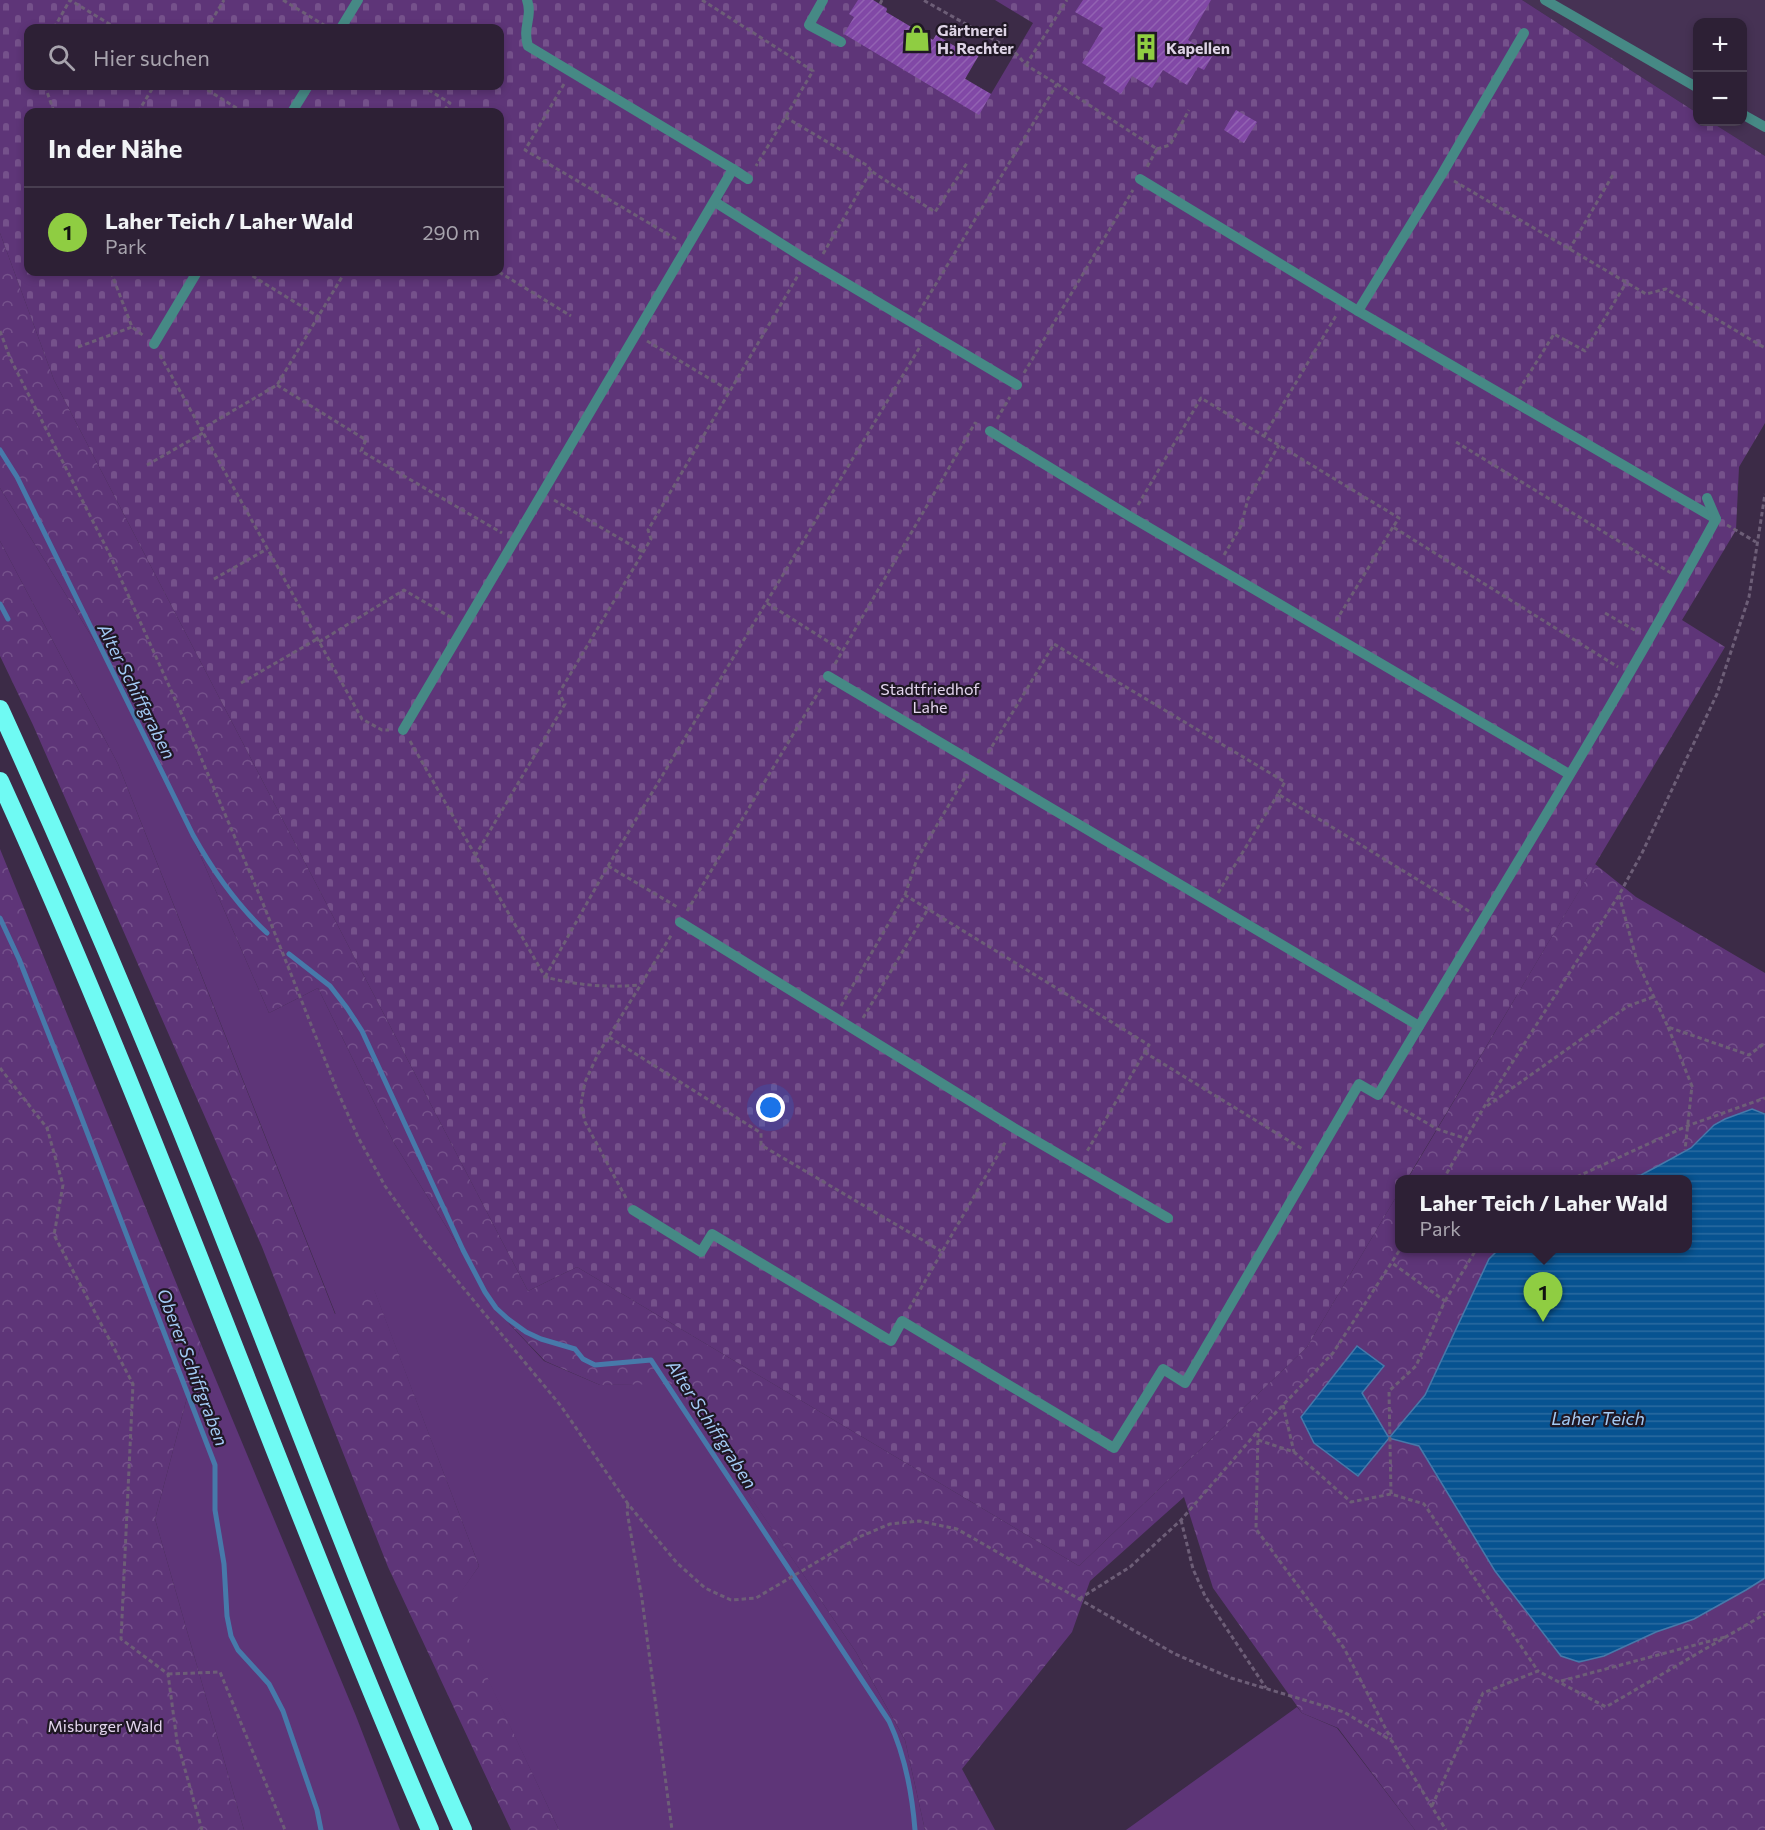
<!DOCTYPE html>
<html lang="de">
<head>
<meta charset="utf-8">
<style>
	body { margin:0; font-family:Commissioner,sans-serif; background:#35283d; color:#f1f3f6 }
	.controls { position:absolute; right:18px; top:18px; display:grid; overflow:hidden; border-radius:12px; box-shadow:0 3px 9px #0003 }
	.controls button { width:54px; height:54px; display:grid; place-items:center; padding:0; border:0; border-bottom:2px solid #483e50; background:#2d2035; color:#f1f3f6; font:30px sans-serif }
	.you { position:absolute; left:771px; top:1108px; width:21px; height:21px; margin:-15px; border:4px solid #fff; border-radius:50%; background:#1a73e8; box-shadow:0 0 0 9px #1a73e833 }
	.badge { display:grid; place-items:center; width:39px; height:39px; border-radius:50%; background:#8fcd42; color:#111; font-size:20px; font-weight:700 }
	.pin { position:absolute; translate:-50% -50px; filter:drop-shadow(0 2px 3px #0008) }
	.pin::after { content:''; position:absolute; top:32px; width:21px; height:18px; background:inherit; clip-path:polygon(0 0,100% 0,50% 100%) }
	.popup { position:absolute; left:1395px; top:1175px; width:297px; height:78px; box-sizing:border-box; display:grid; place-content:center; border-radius:12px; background:#2d2035; filter:drop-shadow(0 2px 4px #0005); font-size:20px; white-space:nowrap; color:#a7a3ad }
	.popup b { font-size:22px; color:#f1f3f6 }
	.popup::after { content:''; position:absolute; left:50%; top:100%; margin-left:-12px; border:12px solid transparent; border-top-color:#2d2035 }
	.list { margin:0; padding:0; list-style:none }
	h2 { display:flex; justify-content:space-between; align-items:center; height:78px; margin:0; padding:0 24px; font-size:26px }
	h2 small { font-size:20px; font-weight:400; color:#a7a3ad }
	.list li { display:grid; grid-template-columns:39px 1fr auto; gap:18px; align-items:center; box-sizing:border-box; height:90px; padding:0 24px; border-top:2px solid #483e50 }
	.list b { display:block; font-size:22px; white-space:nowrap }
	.list p { margin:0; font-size:20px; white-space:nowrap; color:#a7a3ad }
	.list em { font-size:20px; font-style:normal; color:#a7a3ad }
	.icon { flex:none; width:33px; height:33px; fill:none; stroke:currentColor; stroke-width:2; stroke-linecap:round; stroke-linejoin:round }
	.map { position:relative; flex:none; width:1765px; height:1830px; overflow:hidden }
	.search { position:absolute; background:#2d2035; box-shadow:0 3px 9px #0003; left:24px; top:24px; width:480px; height:66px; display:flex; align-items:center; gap:15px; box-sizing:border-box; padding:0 21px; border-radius:12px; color:#a7a3ad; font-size:22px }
	.panel { position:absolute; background:#2d2035; box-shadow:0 3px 9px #0003; left:24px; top:108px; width:480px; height:168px; border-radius:12px }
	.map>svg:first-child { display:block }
	.built { fill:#463254 }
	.green { fill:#5e3578 }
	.forest { fill:url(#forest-crowns) }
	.cemetery { fill:url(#cemetery-stones); fill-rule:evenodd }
	.water { fill:url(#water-rules); stroke:#4779aa; stroke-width:1.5 }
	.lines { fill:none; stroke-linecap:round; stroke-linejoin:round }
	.stream { stroke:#4779aa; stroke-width:5 }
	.building { fill:url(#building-hatch) }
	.path { stroke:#6d5e77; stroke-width:3; stroke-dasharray:4.5 3; stroke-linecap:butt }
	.lane { stroke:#468985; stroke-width:10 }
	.highway { stroke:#6ffaf3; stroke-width:18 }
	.labels { text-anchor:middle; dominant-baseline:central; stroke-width:4.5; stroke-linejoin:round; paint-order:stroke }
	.poi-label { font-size:16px; font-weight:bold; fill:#ddd3e5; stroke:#1f1724; text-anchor:start }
	.park-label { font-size:16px; fill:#e4d6ee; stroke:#1f1724 }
	.water-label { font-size:18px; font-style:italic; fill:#a3caf4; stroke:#1f1724 }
</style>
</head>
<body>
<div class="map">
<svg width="1765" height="1830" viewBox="0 0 1765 1830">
	<defs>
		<pattern id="forest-crowns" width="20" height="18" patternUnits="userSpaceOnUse" patternTransform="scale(1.5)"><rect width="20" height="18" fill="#5e3578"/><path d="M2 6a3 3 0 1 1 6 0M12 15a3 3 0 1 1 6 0" fill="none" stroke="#75518b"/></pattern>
		<pattern id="cemetery-stones" width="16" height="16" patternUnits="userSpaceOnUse" patternTransform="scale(1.5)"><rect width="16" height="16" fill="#5e3578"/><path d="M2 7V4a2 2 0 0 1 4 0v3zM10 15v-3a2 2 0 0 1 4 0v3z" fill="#75518b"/></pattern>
		<pattern id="water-rules" width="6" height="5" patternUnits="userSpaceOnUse" patternTransform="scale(1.5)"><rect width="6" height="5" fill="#075391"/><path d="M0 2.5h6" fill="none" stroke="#2b6ba0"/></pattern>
		<pattern id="building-hatch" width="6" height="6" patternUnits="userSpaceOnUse" patternTransform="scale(1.5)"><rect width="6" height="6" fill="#8148a6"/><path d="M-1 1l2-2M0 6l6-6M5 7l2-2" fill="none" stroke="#9262b2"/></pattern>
	</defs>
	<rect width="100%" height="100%" fill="#3c2b47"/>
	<polygon class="built" points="1522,0 1765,0 1765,156 1711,122 1742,122 1742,22 1698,22 1697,113"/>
	<g class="green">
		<polygon points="0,488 137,710 269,1013 318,988 394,1143 502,1316 544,1361 600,1385 673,1383 856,1652 905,1740 925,1830 559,1830 452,1604 479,1566 374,1290 336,1315 118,764 0,541"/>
		<polygon points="201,1344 356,1716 400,1830 244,1830 155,1519"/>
		<polygon points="1297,1707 1302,1713 1337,1728 1415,1830 1126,1830"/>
	</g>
	<g class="forest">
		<polygon points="0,233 54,380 528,1291 577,1267 1079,1566 1307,1347 1399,1192 1399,1248 1499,1249 1489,1259 1425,1395 1389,1438 1419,1446 1495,1571 1579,1662 1604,1656 1656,1632 1694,1619 1746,1590 1765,1578 1765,1830 1415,1830 1338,1728 1302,1713 1213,1588 1184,1497 1090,1581 1072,1632 962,1769 995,1830 925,1830 905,1740 856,1652 673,1384 600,1385 545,1361 502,1316 394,1143 318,988 269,1013 137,710 0,488"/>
		<polygon points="0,541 118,764 335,1314 374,1289 479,1566 453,1604 559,1830 511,1830 388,1567 262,1247 33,725 0,656"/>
		<polygon points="0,849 201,1344 155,1519 244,1830 0,1830"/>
		<polygon points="1595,864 1636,897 1765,973 1765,1113 1752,1109 1714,1125 1691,1148 1658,1166 1641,1175 1610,1180 1407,1180"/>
	</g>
	<path class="cemetery" d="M0 0H873L887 8 886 12 933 40 936 35 946 41 954 56 961 44 979 55 964 78 991 94 1033 23 995 0H1522L1697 113 1698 122H1711L1765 156V423L1739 467 1736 530 1682 620 1725 647 1407 1179 1399 1180V1192L1307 1347 1079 1566 577 1267 528 1291 54 380 0 233ZM28 28H500V86H28ZM28 112H500V272H28Z"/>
	<polygon class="water" points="1752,1109 1765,1114 1765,1578 1746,1590 1694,1619 1656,1632 1604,1656 1579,1662 1561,1656 1495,1571 1419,1446 1389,1438 1358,1476 1314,1443 1301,1417 1357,1346 1384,1366 1362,1393 1389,1438 1425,1395 1489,1259 1499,1249 1687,1248 1687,1180 1610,1179 1641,1175 1658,1166 1691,1148 1714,1125 1725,1119"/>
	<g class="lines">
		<g class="stream">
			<path d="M0 450 17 477 193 835C213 871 237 905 267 933"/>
			<polyline points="0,604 8,619"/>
			<polyline points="0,918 19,959 77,1106 215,1465 215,1510 224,1564 227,1616 231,1636 238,1650 269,1684 283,1711 317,1810 321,1830"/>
			<path d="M289 954 330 986 347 1008 362 1031 463 1250 485 1292 496 1308 508 1319 526 1332 541 1339 575 1349 583 1359 595 1365 651 1360 889 1721C905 1755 912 1792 915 1830"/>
		</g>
	</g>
	<g class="building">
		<polygon points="858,0 873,0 887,9 886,12 933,40 936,35 958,48 961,44 979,55 965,79 991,94 979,115 844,34 854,17 849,14"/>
		<polygon points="1083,0 1211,0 1188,40 1213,55 1204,70 1198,67 1187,85 1163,70 1152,88 1132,76 1121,94 1103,83 1106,77 1082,63 1103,28 1075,12"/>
		<polygon points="1236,110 1257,122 1244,143 1224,130"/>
	</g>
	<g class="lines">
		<g class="path">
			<polyline points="283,0 327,27"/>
			<polyline points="702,0 813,71 756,166"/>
			<polyline points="880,4 882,0"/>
			<polyline points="54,28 70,0 116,28"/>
			<polyline points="207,28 224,0"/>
			<polyline points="1026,65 1067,0"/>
			<polyline points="564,84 525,150 676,239"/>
			<polyline points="1057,84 1157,149 1147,167"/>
			<polyline points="45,86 54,112"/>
			<polyline points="201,86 243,112"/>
			<polyline points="422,86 450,103 443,112"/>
			<polyline points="138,112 154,86"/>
			<polyline points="785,117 868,166 871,171"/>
			<polyline points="1157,149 1170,145 1189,110"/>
			<polyline points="1454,181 1646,294 1666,289 1765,348"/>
			<polyline points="1569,250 1614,173"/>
			<polyline points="823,254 871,171 935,212 967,163"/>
			<polyline points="111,272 132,327 144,336"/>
			<polyline points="246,272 319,317"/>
			<polyline points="499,272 571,316"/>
			<polyline points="919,312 1057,84 1026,65 1014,51 923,0"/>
			<polyline points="0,331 10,358 111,557 193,739 262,901 337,1090 358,1137 385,1186 422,1238 561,1406 628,1504 677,1563 705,1588 731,1600 756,1598 859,1537 890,1524 919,1521 957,1529 1175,1654 1231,1678 1344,1712 1392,1741 1446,1830"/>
			<polyline points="647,341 730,391"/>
			<polyline points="78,347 132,327"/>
			<polyline points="160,355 362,719 382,730 389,730"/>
			<polyline points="1024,373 1133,190"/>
			<polyline points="277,385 366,440 361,451 502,533"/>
			<polyline points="1519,390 1554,334 1585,351 1626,283"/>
			<polyline points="997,419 1010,397"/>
			<polyline points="200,430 277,385 345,272"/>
			<polyline points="1264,436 1337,314"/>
			<polyline points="1456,442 1671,573"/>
			<polyline points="147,465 203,433"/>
			<polyline points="554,500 643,552"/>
			<polyline points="1138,505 1201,398 1399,518 1393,527 1618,667"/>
			<polyline points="1727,525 1756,542"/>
			<polyline points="1224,555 1241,526 1248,499 1279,445"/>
			<polyline points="214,579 267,549"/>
			<polyline points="767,603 843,651"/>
			<polyline points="1605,613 1638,632"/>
			<polyline points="1336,621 1393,527"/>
			<polyline points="319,642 404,590 452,618"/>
			<polyline points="835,664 975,423 977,424"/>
			<polyline points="241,683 317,639"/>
			<path d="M410 741 545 977C576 985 607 988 639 985"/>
			<polyline points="988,753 1054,644 1285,782 1278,794 1472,913"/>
			<polyline points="475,856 565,704 559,693 651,539 648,530 800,272"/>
			<polyline points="608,866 679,908"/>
			<polyline points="1218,893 1278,794"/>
			<polyline points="905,895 917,859 967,774"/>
			<polyline points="1619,895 1637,961 1668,1027 1749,1055 1765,1043"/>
			<polyline points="687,911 821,688"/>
			<polyline points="545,977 608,866 921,345"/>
			<polyline points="841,1006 905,895 1149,1045 1086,1153"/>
			<polyline points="863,1018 928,909"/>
			<polyline points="1668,1027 1692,1086 1685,1150"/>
			<polyline points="609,1037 761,1133 761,1145 941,1251"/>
			<polyline points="1144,1052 1304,1150"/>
			<polyline points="0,1068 47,1128 63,1185 54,1235 133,1384 121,1639 168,1674 177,1741 202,1830"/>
			<polyline points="1391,1102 1437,1129 1467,1139"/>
			<polyline points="1487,1106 1628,1006 1653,997"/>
			<polyline points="1443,1180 1484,1107 1619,895 1642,853 1717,694 1749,597 1765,494"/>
			<polyline points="1570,1180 1687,1126 1765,1098"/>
			<polyline points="626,1198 585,1122 581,1104 585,1082 598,1054 672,934"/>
			<polyline points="1445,1301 1477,1248"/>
			<polyline points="909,1309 1006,1141"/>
			<polyline points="1283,1405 1294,1452"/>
			<polyline points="1258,1433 1256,1529 1344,1648 1391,1739"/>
			<polyline points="1258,1440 1294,1452 1351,1502 1391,1494 1424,1504 1538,1671"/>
			<polyline points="1391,1494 1389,1391 1416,1366 1445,1301 1392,1263"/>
			<polyline points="628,1504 627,1511 642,1599 672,1830"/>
			<polyline points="1181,1520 1193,1569 1205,1596 1266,1688"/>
			<polyline points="1079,1599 1130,1567 1181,1520 1258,1431 1333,1353 1401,1248"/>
			<polyline points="168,1674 220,1672 285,1830"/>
			<polyline points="1561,1681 1725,1637"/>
			<polyline points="1432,1806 1483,1693 1538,1671 1606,1707 1765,1614"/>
		</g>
		<g class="lane">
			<polyline points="823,0 809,25 841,42"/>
			<polyline points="1545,0 1698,88"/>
			<polyline points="341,28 358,0"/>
			<polyline points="292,112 308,86"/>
			<polyline points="1742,114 1765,127"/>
			<polyline points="733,169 748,179"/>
			<polyline points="1140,179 1358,311 1716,519"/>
			<polyline points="715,202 807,260 1017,385"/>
			<polyline points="1358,311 1442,174 1524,33"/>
			<polyline points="154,344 197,272"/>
			<polyline points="990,431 1131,517 1569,774"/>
			<polyline points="828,676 1419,1026"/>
			<path d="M403 730 733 169 528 46C522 26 533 18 527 0"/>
			<polyline points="680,922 1014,1128 1168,1218"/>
			<path d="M633 1210 701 1252 712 1234 891 1341 902 1321 1114 1448 1163 1369 1185 1383 1359 1084 1378 1095C1492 903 1610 714 1716 519L1707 498"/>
		</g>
		<g class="highway">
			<path d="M0 709C81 887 157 1066 228 1248 305 1443 378 1639 463 1830"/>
			<path d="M0 781C157 1125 280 1483 430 1830"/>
		</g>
	</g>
	<defs>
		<symbol id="shop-bare" viewBox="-9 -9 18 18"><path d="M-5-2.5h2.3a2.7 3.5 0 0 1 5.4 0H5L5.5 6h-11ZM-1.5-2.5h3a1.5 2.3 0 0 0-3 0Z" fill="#8fcd42" stroke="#1f1724" stroke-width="2.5" paint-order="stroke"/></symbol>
		<symbol id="building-bare" viewBox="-9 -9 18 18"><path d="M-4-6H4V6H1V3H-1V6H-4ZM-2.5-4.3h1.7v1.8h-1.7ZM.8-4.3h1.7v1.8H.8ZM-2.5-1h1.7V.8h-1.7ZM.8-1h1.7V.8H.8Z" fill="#8fcd42" stroke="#1f1724" stroke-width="2.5" paint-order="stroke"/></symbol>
	</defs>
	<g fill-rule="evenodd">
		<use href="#shop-bare" x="898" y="19" width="38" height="38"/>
		<use href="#building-bare" x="1127" y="28" width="38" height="38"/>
	</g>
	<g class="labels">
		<g class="poi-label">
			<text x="937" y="29">Gärtnerei<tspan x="937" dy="18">H. Rechter</tspan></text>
			<text x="1166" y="47">Kapellen</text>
		</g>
		<g class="park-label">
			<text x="930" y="688">Stadtfriedhof<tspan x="930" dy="18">Lahe</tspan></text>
			<text x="105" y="1725">Misburger Wald</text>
		</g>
		<g class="water-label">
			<text transform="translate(137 691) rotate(63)">Alter Schiffgraben</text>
			<text transform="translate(193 1367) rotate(69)">Oberer Schiffgraben</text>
			<text x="1598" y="1418">Laher Teich</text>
			<text transform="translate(712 1424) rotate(57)">Alter Schiffgraben</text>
		</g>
	</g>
</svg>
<div class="controls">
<button>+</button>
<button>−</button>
</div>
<div class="you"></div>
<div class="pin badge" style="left:1543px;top:1322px">1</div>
<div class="popup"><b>Laher Teich / Laher Wald</b>Park</div>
<div class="search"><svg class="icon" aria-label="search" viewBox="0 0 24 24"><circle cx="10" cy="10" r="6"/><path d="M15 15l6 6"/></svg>Hier suchen</div>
<section class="panel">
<h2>In der Nähe<small></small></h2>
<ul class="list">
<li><span class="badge">1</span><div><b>Laher Teich / Laher Wald</b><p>Park</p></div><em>290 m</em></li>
</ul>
</section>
</div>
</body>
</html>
